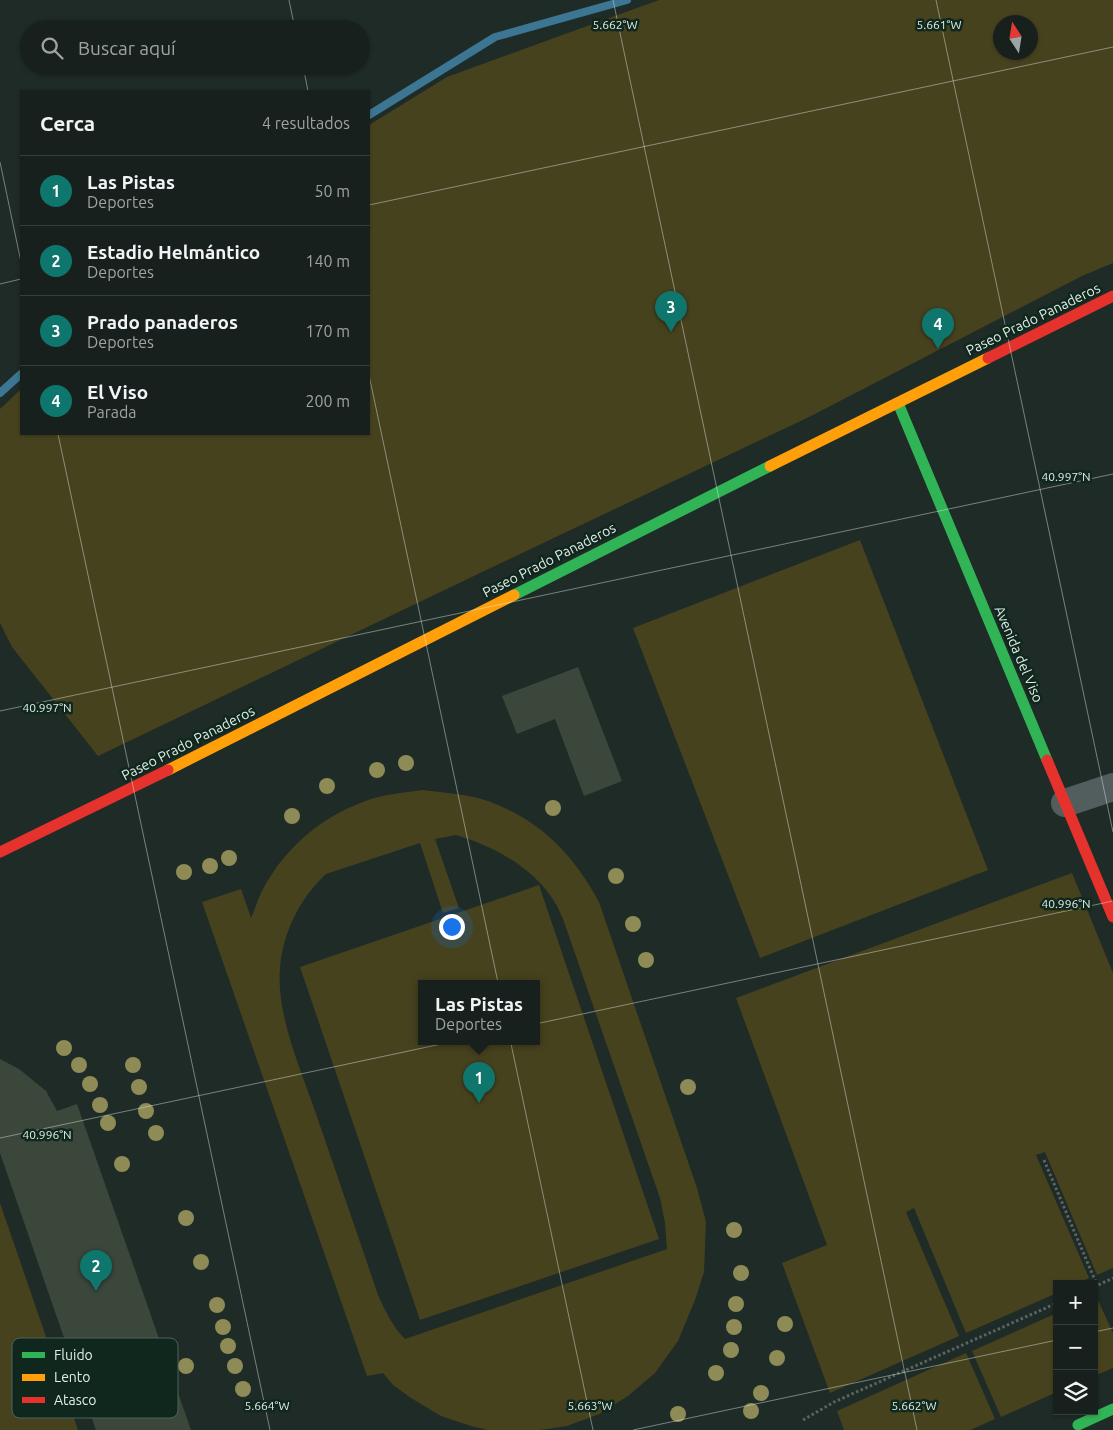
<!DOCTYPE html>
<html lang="es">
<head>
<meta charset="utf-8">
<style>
	body { margin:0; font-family:Ubuntu,sans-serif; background:#242d2a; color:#f1f3f6 }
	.controls { position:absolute; right:15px; bottom:15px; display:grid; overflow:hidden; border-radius:0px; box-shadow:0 1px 4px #0004 }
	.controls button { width:45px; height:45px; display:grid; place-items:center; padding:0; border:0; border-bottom:1px solid #363e3b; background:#17201d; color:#f1f3f6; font:25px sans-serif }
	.compass { position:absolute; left:993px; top:15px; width:45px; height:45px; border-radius:50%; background:#17201d; box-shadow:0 1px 4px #0004; rotate:348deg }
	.you { position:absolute; left:451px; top:926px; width:18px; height:18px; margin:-12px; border:4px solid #fff; border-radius:50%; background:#1a73e8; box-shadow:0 0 0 8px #1a73e833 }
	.badge { display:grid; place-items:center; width:32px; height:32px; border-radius:50%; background:#0f766e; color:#fff; font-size:16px; font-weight:700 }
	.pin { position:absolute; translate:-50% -41px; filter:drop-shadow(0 1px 2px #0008) }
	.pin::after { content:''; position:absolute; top:26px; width:18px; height:15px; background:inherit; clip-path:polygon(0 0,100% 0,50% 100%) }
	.popup { position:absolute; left:418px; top:980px; width:122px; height:65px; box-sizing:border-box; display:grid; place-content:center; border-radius:0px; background:#17201d; filter:drop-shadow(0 1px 4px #0005); font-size:16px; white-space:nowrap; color:#9ea3a4 }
	.popup b { font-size:19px; color:#f1f3f6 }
	.popup::after { content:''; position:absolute; left:50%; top:100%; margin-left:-10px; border:10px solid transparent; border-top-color:#17201d }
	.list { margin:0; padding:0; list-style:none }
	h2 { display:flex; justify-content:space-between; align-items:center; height:65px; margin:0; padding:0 20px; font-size:21px }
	h2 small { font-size:16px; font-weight:400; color:#9ea3a4 }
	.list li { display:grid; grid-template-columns:32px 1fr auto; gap:15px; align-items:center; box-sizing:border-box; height:70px; padding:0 20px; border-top:1px solid #363e3b }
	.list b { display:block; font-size:19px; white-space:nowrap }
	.list p { margin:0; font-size:16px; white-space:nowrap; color:#9ea3a4 }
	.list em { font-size:16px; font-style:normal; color:#9ea3a4 }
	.icon { flex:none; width:28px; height:28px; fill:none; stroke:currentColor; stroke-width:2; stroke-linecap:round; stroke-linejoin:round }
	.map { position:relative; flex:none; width:1113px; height:1430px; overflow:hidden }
	.search { position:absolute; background:#17201d; box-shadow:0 1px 4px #0004; left:20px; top:20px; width:350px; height:55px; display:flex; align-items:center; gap:12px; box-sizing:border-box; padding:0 18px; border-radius:28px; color:#9ea3a4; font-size:19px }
	.panel { position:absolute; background:#17201d; box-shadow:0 1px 4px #0004; left:20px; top:90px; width:350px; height:345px; border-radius:0px }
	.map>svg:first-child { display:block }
	.grass { fill:#47421e; fill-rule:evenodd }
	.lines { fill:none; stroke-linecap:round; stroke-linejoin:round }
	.stream { stroke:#3c7693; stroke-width:8 }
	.building { fill:#3b473b }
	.path { stroke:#5a6563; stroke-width:3; stroke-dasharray:2.5 2.5; stroke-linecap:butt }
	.street { stroke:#525e5d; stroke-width:28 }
	.fast { stroke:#30b455; stroke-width:11 }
	.slow { stroke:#ff9f0a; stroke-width:11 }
	.jam { stroke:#e5322d; stroke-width:11 }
	.tree { fill:#8e8b57 }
	.ticks { fill:none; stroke:#e1eee8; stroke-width:1; stroke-opacity:0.45 }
	.labels { text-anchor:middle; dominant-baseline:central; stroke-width:5; stroke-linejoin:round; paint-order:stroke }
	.street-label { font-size:14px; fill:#e1eee8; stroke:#10271e }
	.key { fill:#10271e; stroke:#4f635b; stroke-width:1 }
	.key-label { font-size:14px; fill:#e1eee8 }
	.ticks-label { font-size:12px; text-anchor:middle; fill:#e1eee8; stroke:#10271e; stroke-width:5; stroke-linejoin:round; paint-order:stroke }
</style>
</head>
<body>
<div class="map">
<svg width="1113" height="1430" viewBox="0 0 1113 1430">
	<rect width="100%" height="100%" fill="#1f2b27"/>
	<g class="grass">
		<path d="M659 0H1113V263L1082 276 809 417 501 563 98 756 12 647 0 623V409L21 389V434H369V125L447 77ZM1000 22H1030V52H1000Z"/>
		<polygon points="860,540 988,870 760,958 633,628"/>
		<path d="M423 790C445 793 468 794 488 801 541 821 572 853 599 902L697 1188 706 1222 704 1272 695 1300 678 1341 655 1373 628 1396 599 1414 567 1426 540 1430H488L471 1426 441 1416 411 1398 393 1385 383 1373 367 1376 202 902 241 889 251 918C255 910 257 901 261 893 282 851 319 818 363 802 382 794 403 793 423 790ZM456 835C493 846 533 867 554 901 558 907 560 913 563 919L660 1198 665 1223 667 1249 405 1339C392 1326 385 1310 378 1295 357 1233 336 1172 315 1111 300 1067 276 1014 280 968 283 932 300 898 326 874L420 843 443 913 459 908 435 839Z"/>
		<polygon points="1072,873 1113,973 1113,1268 1097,1275 1045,1152 1036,1155 1089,1278 1077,1284 1057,1284 1057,1293 966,1333 914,1208 906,1212 959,1336 830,1393 782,1263 827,1245 736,998"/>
		<path d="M539 885 659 1239 420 1320 300 967ZM422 984H536V1042H422Z"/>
		<polygon points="0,1203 78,1430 0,1430"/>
		<polygon points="1096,1296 1113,1333 1113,1368 1094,1376 1094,1297"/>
		<polygon points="1057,1313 1057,1392 1001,1417 972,1351"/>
		<polygon points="966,1353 995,1419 970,1430 844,1430 837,1411"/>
	</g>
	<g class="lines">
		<g class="stream">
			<polyline points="369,115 495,37 627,0"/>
			<polyline points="0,393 21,374"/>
		</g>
	</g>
	<g class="building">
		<polygon points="578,667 622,781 584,796 555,719 517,734 502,696"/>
		<polygon points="0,1059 19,1069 46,1091 57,1111 77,1104 191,1430 96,1430 0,1153"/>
	</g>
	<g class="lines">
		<g class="path">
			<polyline points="1044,1160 1097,1285"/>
			<polyline points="1094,1287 1113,1278"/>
			<polyline points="803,1420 834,1402 1057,1303"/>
		</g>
		<polyline class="street" points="1065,803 1113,787"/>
		<g class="fast">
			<polyline points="898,403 1047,760"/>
			<polyline points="514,595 770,466"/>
			<polyline points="1078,1425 1113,1409"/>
		</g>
		<g class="slow">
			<polyline points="770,466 988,358"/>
			<polyline points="168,770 514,595"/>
		</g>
		<g class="jam">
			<polyline points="988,358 1113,296"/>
			<polyline points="1047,760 1113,917"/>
			<polyline points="0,852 168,770"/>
		</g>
	</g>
	<g class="tree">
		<circle cx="406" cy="763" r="8"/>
		<circle cx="377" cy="770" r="8"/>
		<circle cx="327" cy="786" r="8"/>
		<circle cx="553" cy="808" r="8"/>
		<circle cx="292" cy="816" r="8"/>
		<circle cx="229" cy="858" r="8"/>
		<circle cx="210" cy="866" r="8"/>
		<circle cx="184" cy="872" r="8"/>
		<circle cx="616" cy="876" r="8"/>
		<circle cx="633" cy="924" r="8"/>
		<circle cx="646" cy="960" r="8"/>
		<circle cx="64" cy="1048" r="8"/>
		<circle cx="79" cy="1065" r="8"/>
		<circle cx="133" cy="1065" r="8"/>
		<circle cx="90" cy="1084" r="8"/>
		<circle cx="139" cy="1087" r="8"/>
		<circle cx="688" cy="1087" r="8"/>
		<circle cx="100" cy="1105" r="8"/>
		<circle cx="146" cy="1111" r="8"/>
		<circle cx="108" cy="1123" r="8"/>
		<circle cx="156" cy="1133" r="8"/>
		<circle cx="122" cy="1164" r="8"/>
		<circle cx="186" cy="1218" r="8"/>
		<circle cx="734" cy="1230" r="8"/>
		<circle cx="201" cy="1262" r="8"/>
		<circle cx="741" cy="1273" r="8"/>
		<circle cx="736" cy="1304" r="8"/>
		<circle cx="217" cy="1305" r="8"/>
		<circle cx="785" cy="1324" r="8"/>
		<circle cx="223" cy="1327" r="8"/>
		<circle cx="734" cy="1327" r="8"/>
		<circle cx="228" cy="1346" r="8"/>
		<circle cx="731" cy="1350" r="8"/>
		<circle cx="777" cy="1358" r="8"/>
		<circle cx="186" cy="1366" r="8"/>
		<circle cx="235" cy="1366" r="8"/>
		<circle cx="716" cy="1373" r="8"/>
		<circle cx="243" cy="1389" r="8"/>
		<circle cx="761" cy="1393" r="8"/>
		<circle cx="751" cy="1411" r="8"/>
		<circle cx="678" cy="1414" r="8"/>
	</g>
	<path class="ticks" d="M289 0 295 29M613 0 917 1430M936 0 1113 832M303 66 308 91M0 162 21 262M369 205 1113 47M0 284 21 279M369 375 593 1430M58 434 270 1430M0 711 1113 474M0 1138 1113 901M1094 1332 1113 1328M633 1430 1057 1340"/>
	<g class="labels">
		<g class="street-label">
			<text transform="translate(1033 319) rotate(-26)">Paseo Prado Panaderos</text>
			<text transform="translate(549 560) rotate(-27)">Paseo Prado Panaderos</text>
			<text transform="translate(1019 654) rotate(67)">Avenida del Viso</text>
			<text transform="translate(188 743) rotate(-27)">Paseo Prado Panaderos</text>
		</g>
	</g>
	<rect x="12" y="1338" width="166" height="80" rx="8" class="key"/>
	<rect x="22" y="1352" width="23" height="6" fill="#30b455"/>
	<rect x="22" y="1374" width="23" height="7" fill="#ff9f0a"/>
	<rect x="22" y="1397" width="23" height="6" fill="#e5322d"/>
	<g class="key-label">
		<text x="54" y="1360">Fluido</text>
		<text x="54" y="1382">Lento</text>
		<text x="54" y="1405">Atasco</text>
	</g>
	<g class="ticks-label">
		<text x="615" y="29">5.662°W</text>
		<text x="939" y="29">5.661°W</text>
		<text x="1066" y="481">40.997°N</text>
		<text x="47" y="712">40.997°N</text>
		<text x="1066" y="908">40.996°N</text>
		<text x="47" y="1139">40.996°N</text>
		<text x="267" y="1410">5.664°W</text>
		<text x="590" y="1410">5.663°W</text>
		<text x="914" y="1410">5.662°W</text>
	</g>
</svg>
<div class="controls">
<button>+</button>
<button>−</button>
<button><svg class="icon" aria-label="layers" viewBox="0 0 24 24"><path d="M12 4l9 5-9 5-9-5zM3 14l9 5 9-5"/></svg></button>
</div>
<svg class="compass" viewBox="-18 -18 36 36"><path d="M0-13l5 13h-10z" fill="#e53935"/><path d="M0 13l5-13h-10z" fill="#9ea3a4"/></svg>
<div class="you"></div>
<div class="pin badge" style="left:479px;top:1103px">1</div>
<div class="popup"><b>Las Pistas</b>Deportes</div>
<div class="pin badge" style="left:96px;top:1291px">2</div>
<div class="pin badge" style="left:671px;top:332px">3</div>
<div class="pin badge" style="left:938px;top:349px">4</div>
<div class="search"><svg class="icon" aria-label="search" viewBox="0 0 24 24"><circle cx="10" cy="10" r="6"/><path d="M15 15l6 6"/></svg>Buscar aquí</div>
<section class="panel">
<h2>Cerca<small>4 resultados</small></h2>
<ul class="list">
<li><span class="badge">1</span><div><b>Las Pistas</b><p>Deportes</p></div><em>50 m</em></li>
<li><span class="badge">2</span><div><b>Estadio Helmántico</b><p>Deportes</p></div><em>140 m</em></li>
<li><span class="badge">3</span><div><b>Prado panaderos</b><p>Deportes</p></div><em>170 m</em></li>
<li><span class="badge">4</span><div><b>El Viso</b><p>Parada</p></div><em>200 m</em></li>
</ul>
</section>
</div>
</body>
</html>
